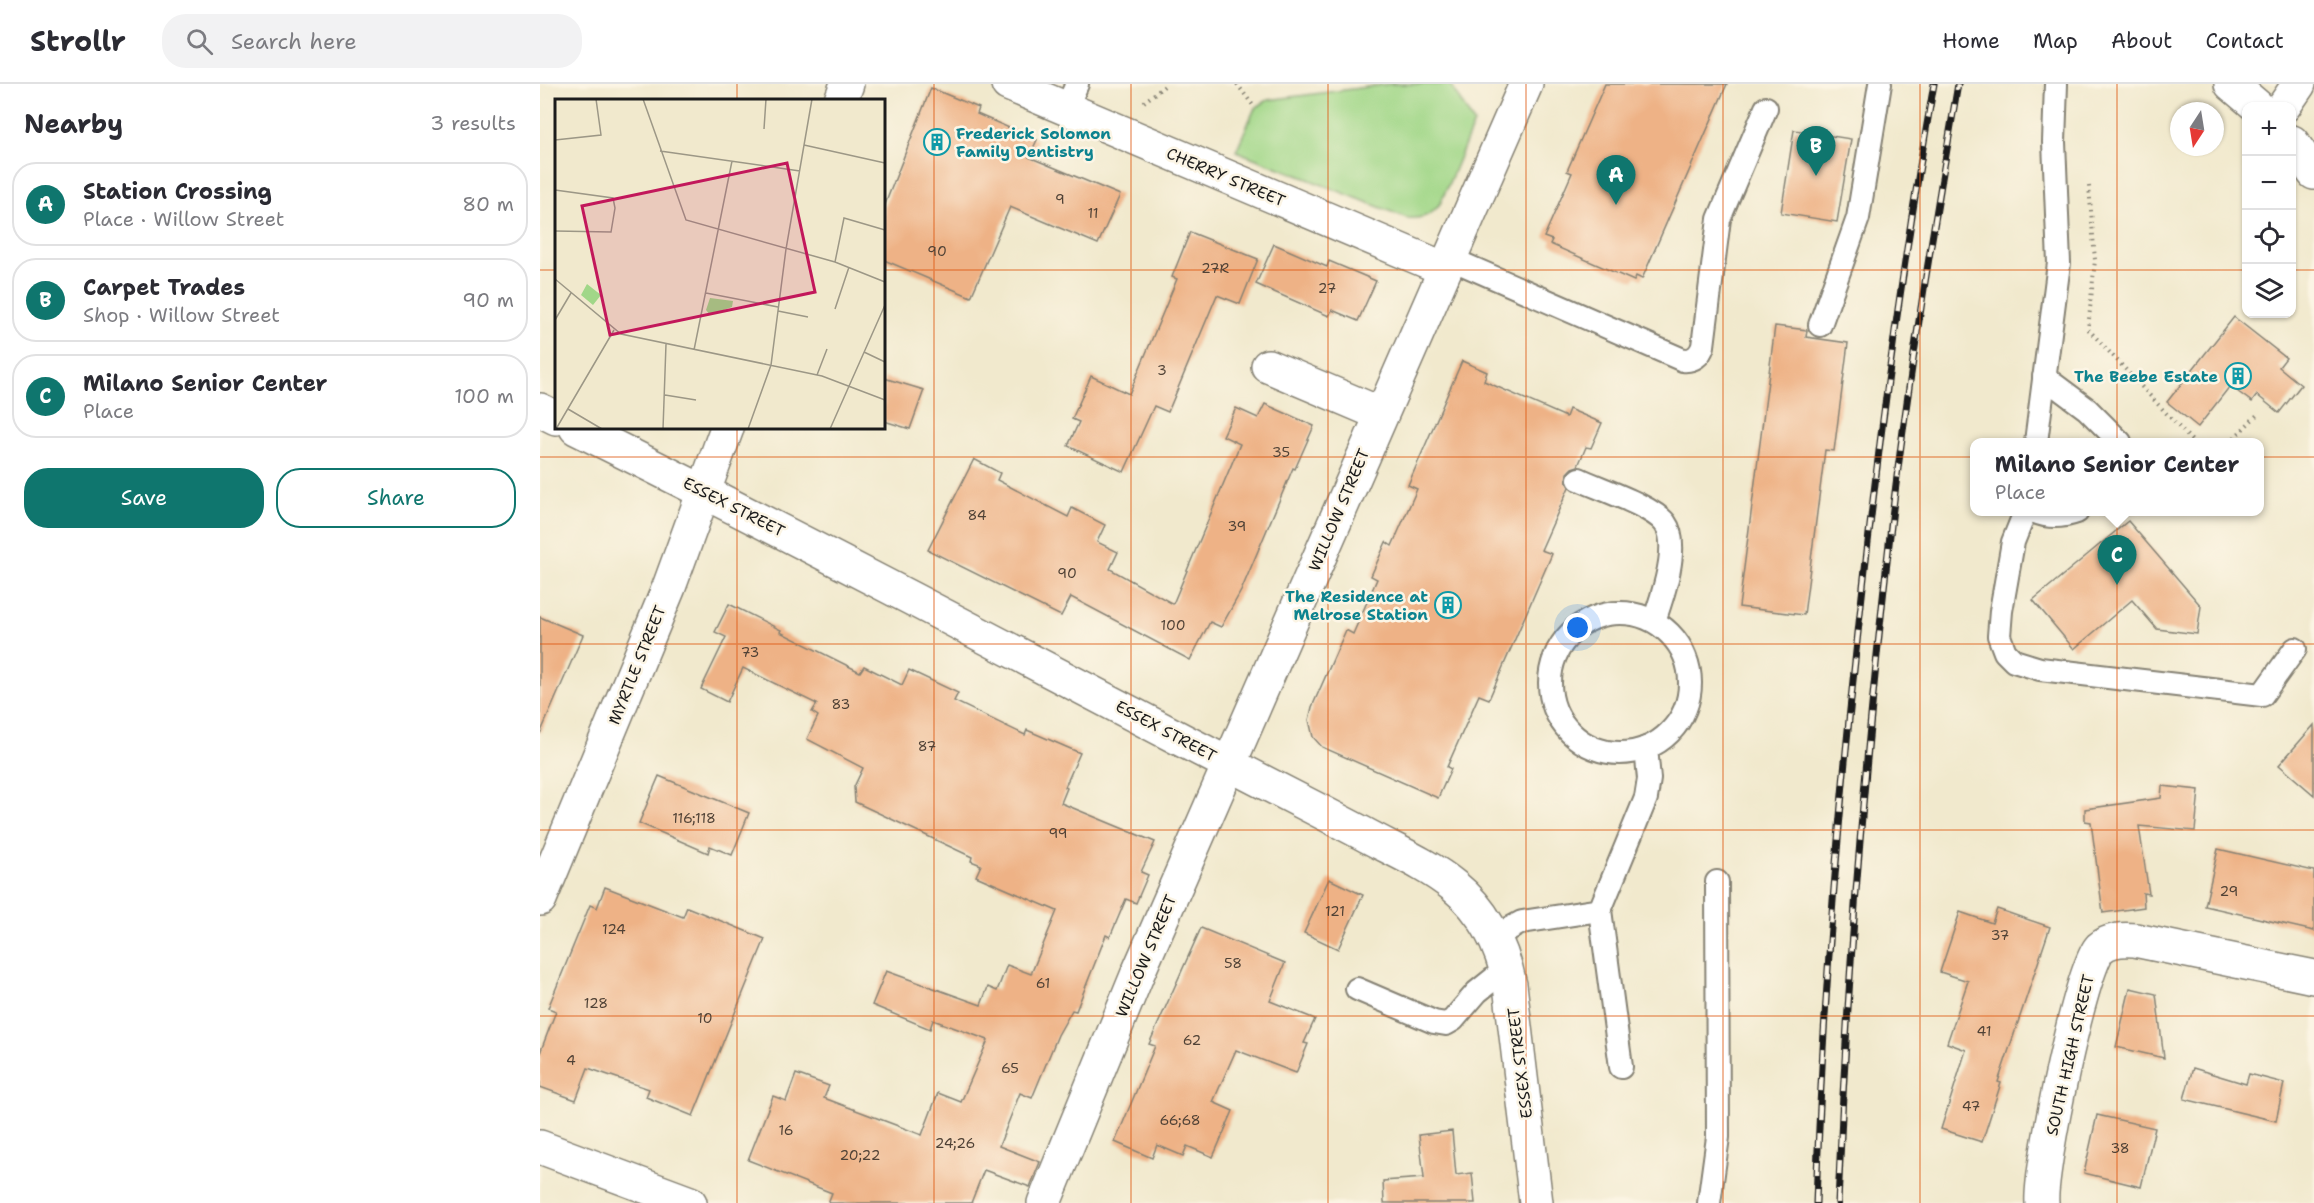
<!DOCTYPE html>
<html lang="en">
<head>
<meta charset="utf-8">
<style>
	body { margin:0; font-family:"Shantell Sans",sans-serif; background:#f2f2f3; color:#2b2b33 }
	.controls { position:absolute; right:18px; top:18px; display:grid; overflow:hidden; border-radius:12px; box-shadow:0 2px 4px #0004 }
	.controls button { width:54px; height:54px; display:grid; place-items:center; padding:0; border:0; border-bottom:2px solid #e1e1e2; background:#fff; color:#2b2b33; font:30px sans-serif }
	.compass { position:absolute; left:1630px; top:18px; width:54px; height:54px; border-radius:50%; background:#fff; box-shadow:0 2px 4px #0004; rotate:192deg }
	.you { position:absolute; left:1038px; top:544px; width:21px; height:21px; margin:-15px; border:4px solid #fff; border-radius:50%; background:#1a73e8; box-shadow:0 0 0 9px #1a73e833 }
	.badge { display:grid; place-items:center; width:39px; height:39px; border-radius:50%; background:#0f766e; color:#fff; font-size:20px; font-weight:700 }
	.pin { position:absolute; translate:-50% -50px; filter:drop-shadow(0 2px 3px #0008) }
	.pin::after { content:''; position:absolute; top:32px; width:21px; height:18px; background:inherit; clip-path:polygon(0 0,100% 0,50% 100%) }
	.popup { position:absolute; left:1430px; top:354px; width:294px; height:78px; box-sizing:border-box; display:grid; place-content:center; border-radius:12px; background:#fff; filter:drop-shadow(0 2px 4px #0005); font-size:20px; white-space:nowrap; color:#7c7c81 }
	.popup b { font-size:22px; color:#2b2b33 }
	.popup::after { content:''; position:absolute; left:50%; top:100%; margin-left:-12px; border:12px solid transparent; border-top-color:#fff }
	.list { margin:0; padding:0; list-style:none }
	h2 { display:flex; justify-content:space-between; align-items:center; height:78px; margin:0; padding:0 24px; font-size:26px }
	h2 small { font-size:20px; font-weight:400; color:#7c7c81 }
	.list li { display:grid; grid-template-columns:39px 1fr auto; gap:18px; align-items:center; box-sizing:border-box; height:84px; margin:0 12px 12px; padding:0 12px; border:2px solid #e1e1e2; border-radius:24px }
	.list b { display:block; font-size:22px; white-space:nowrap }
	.list p { margin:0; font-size:20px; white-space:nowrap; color:#7c7c81 }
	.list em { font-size:20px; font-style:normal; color:#7c7c81 }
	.actions { display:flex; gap:12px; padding:18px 24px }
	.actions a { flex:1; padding:14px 0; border:2px solid #0f766e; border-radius:24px; text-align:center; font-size:21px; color:#0f766e }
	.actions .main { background:#0f766e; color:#fff }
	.icon { flex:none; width:33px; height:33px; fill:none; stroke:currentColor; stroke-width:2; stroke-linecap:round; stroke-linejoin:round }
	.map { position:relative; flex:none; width:1774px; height:1119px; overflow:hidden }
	header { display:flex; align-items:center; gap:36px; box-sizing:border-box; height:84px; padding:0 30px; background:#fff; border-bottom:2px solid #e1e1e2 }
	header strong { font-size:28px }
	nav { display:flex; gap:33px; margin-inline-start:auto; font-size:21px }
	.search { width:420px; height:54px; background:#f2f2f3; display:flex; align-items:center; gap:15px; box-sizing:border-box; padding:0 21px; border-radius:24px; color:#7c7c81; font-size:22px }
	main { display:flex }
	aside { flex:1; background:#fff }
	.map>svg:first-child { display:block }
	.green { fill:#a1d788; stroke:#5e7a52; stroke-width:1.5 }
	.building { fill:#eeb286 }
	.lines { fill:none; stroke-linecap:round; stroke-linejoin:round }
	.service-casing { stroke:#868274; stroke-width:26 }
	.minor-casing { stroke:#868274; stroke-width:36 }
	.tertiary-casing { stroke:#868274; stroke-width:36 }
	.path { stroke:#868274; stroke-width:4; stroke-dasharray:1.5 4.5; stroke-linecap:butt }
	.service { stroke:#fff; stroke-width:22 }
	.minor { stroke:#fff; stroke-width:33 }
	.tertiary { stroke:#fff; stroke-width:33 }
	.rail-casing { stroke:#1c1c1c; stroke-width:7 }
	.rail { stroke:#fcf5e5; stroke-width:4.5; stroke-dasharray:14; stroke-linecap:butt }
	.grid { fill:none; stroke:#de560d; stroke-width:1.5; stroke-opacity:0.55 }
	.labels { text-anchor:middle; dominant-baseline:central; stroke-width:5; stroke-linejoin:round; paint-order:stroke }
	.number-label { font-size:14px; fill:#504236 }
	.culture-label { font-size:16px; font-weight:bold; fill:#0d838f; stroke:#fcf5e5; text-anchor:end }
	.street-label { font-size:16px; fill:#1c1c1c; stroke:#fcf5e5 }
	.inset-road { fill:none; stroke:#9c9786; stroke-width:1.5 }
	.view { fill:#c2185b; fill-opacity:0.15; stroke:#c2185b; stroke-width:3 }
	.inset-edge { fill:none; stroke:#1c1c1c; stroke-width:3 }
</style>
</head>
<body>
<header>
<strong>Strollr</strong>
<div class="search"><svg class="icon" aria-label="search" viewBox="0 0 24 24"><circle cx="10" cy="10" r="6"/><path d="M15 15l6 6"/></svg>Search here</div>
<nav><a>Home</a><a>Map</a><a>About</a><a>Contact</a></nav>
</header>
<main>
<aside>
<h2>Nearby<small>3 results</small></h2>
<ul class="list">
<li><span class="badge">A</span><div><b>Station Crossing</b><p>Place · Willow Street</p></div><em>80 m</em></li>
<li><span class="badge">B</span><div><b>Carpet Trades</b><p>Shop · Willow Street</p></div><em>90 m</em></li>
<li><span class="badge">C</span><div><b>Milano Senior Center</b><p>Place</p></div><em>100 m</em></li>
</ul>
<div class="actions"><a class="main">Save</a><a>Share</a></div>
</aside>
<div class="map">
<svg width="1774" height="1119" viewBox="0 0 1774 1119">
	<rect width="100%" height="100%" fill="#fcf5e5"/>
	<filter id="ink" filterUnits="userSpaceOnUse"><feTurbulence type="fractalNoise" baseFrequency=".0167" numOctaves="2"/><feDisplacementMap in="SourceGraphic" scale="12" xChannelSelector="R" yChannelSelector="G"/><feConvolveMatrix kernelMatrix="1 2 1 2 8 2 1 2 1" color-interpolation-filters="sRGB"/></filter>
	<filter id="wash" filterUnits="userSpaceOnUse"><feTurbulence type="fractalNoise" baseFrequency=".008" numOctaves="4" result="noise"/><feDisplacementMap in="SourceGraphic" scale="24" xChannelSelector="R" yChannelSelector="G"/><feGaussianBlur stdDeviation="1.35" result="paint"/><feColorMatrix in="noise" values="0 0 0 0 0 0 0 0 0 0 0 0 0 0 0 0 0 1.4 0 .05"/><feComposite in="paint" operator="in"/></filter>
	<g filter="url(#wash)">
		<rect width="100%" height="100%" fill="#f1e9cd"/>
		<path class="green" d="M850 0H910L934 39 901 118C892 132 882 135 867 134L696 67 715 24 728 16Z"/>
		<g id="blocks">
			<g class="building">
				<polygon points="1065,0 1187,0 1102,195 1096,192 1094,197 1010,160 1012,156 1004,153 1032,89 1027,87"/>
				<polygon points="391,4 439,24 437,30 497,56 489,73 580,111 558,160 470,123 431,213 344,176 344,123"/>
				<polygon points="1254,46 1311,55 1297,138 1241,129"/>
				<polygon points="650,148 718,175 700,220 677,211 628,328 614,322 584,388 528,362 539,338 532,335 551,292 589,310 637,195 632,193"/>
				<polygon points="734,160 787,183 789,177 836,197 818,237 792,226 789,232 716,200"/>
				<polygon points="1694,233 1746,274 1739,283 1761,301 1739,329 1717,311 1712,318 1690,302 1658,343 1627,318"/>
				<polygon points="1235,242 1267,246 1266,253 1308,259 1294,367 1285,366 1264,531 1199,523"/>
				<polygon points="922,277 947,288 944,297 1026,333 1029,325 1062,339 1051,364 1046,363 1038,382 1032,384 1027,389 1026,397 1029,403 1001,466 1012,470 949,615 939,611 907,683 911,685 898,714 782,663 773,653 769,636 772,623 806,546 813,550 837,495 831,492 846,458 852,462 877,405 868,401"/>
				<polygon points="344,294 384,306 370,345 344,337"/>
				<polygon points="725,320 774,342 755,385 753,384 701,507 681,543 670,538 650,576 531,513 521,532 388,466 434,375 460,389 457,396 528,433 532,424 565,441 557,458 578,468 570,485 633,520 700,360 683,352 696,324 718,334"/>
				<polygon points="1588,437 1661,522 1657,550 1617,545 1592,516 1534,565 1493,516"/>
				<polygon points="189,520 241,546 240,548 320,588 324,582 362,601 369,586 418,609 414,617 485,651 487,646 540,669 525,703 527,704 521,719 615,758 601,788 608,791 596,819 586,815 570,853 566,851 536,927 532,926 518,951 492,1014 480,1009 459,1062 500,1078 490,1103 444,1086 431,1119 288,1119 292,1109 208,1076 233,1012 246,1017 256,990 289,1002 284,1014 382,1051 398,1009 421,1018 448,956 393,936 390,945 332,921 346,887 441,921 448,903 457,907 467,881 491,890 517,827 436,792 441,781 431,777 432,773 315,718 314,703 323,684 267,655 278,632 272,628 277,620 203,584 187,618 161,605 186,553 175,548"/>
				<polygon points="0,533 43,551 0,650"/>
				<polygon points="1774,641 1774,711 1739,681"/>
				<polygon points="119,692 209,729 192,771 170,762 168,769 99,739"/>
				<polygon points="1622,702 1659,706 1655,747 1599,742 1609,810 1603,809 1604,823 1563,829 1551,738 1545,737 1545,725 1621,714"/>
				<polygon points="1678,765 1774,787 1774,847 1665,822"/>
				<polygon points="789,795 823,811 798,865 764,849"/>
				<polygon points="65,803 143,833 147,823 225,855 153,1032 106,1013 109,1005 48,984 36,1016 0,1003 0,969 16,927 8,924 50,821 57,824"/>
				<polygon points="1457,825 1510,843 1458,998 1461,999 1442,1058 1401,1045 1426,966 1407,959 1428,897 1400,888 1420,828 1452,839"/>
				<polygon points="661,844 745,879 730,917 775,935 764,959 768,960 756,989 696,966 673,1018 693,1027 673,1073 647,1062 643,1072 617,1061 612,1074 575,1058 615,962 609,960"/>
				<polygon points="1590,904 1616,910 1624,974 1576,963"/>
				<polygon points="1653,984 1706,1000 1709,990 1744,999 1736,1037 1644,1015"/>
				<polygon points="1557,1031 1615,1044 1601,1103 1544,1089"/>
				<polygon points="912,1047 916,1091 932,1089 935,1119 844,1119 843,1097 884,1094 879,1051"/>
			</g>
		</g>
	</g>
	<g filter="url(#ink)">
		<use href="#blocks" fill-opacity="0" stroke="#868274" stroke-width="1.5"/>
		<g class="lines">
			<defs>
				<g id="service">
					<polyline points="526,25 537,0"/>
					<path d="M909 174 1143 276C1153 277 1160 272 1163 262L1179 135 1226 24"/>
					<polyline points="1280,241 1318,134 1340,0"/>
					<polyline points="1504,293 1547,325 1580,358"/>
					<polyline points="1496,358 1519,179 1514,58 1516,0"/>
					<path d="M1039 395C1060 405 1112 422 1125 439 1141 461 1122 514 1114 537"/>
					<polyline points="1485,428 1473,458 1461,527 1459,552 1465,568 1474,577 1500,585 1722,611 1755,565"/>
					<path d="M1495 428C1509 434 1523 433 1537 428"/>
					<circle cx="1080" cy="599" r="70"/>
					<polyline points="1060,826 1081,983"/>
					<polyline points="954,853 982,838 1060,826 1106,714 1109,695 1106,664"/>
					<polyline points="817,905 894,938 906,940 913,936 937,908 967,884"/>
					<polyline points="1169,1119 1178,1053 1177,798"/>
				</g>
				<g id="minor">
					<polyline points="468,0 905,185"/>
					<polyline points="301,16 307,0"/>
					<polyline points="1744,22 1759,0"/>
					<polyline points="728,282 841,330"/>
					<polyline points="0,815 129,503 187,344"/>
					<polyline points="0,1063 150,1119"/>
					<polyline points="504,1119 598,889 986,0"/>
					<path d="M1502 1119C1499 1087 1541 883 1560 864 1570 855 1583 855 1595 856L1774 893"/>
				</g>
				<g id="tertiary">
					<polyline points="1691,0 1717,22"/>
					<polyline points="1752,58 1774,89"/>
					<polyline points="0,326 16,334"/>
					<path d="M36 344C240 445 442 551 644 657 704 688 763 718 822 749 853 766 887 780 914 802 945 827 962 863 970 901L996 1119"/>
				</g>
			</defs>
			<use href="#service" class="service-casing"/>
			<use href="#minor" class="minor-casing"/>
			<use href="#tertiary" class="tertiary-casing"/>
			<g class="path">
				<polyline points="697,0 715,24"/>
				<polyline points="604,18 627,0"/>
				<polyline points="1549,102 1555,176 1548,245 1653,358"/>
				<polyline points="1690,358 1718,330"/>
			</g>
			<use href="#service" class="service"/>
			<use href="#minor" class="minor"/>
			<use href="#tertiary" class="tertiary"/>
			<defs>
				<g id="rail">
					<path d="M1276 1119C1282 938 1296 757 1315 577 1335 384 1360 191 1394 0"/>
					<path d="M1298 1119C1307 893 1325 667 1351 442 1368 294 1393 147 1418 0"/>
				</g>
			</defs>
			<use href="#rail" class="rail-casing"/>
			<use href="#rail" class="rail"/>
		</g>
	</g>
	<path class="grid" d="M197 0V16M394 0V1119M591 0V1119M788 0V1119M986 0V1119M1183 0V1119M1380 0V1119M1577 0V1119M0 186H16M344 186H1706M1752 186H1774M197 344V1119M0 373H1774M0 560H1774M0 746H1774M0 932H1774"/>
	<defs>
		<symbol id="building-ring" viewBox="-11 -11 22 22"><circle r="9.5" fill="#fcf5e5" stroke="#0f9aa8" stroke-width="1.5"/><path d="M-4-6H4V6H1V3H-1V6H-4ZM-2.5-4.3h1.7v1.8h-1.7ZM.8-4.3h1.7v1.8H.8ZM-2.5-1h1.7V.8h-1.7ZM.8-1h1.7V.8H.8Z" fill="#0f9aa8"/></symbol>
	</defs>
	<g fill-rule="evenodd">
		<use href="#building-ring" x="382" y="43" width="30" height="30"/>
		<use href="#building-ring" x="1683" y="277" width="30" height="30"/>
		<use href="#building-ring" x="893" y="506" width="30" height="30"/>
	</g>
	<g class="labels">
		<g class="number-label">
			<text x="520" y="115">9</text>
			<text x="553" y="129">11</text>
			<text x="397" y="167">90</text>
			<text x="675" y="184">27R</text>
			<text x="787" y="204">27</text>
			<text x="622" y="286">3</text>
			<text x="741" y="368">35</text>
			<text x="437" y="431">84</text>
			<text x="697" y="442">39</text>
			<text x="527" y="489">90</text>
			<text x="633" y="541">100</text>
			<text x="210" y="568">73</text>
			<text x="301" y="620">83</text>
			<text x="387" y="662">87</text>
			<text x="154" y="734">116;118</text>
			<text x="518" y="749">99</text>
			<text x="1689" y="807">29</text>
			<text x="795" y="827">121</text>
			<text x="74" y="845">124</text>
			<text x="1460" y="851">37</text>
			<text x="693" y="879">58</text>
			<text x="503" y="899">61</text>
			<text x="56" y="919">128</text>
			<text x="165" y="934">10</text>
			<text x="1444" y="947">41</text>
			<text x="652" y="956">62</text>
			<text x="31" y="976">4</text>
			<text x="470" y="984">65</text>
			<text x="1431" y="1022">47</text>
			<text x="640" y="1036">66;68</text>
			<text x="246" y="1046">16</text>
			<text x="415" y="1059">24;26</text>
			<text x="1580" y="1064">38</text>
			<text x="320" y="1071">20;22</text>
		</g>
		<g class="culture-label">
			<text x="416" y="49" text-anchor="start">Frederick Solomon<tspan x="416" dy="18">Family Dentistry</tspan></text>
			<text x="1678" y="292">The Beebe Estate</text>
			<text x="888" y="512">The Residence at<tspan x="888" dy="18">Melrose Station</tspan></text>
		</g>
		<g class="street-label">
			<text transform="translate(686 93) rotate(23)">CHERRY STREET</text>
			<text transform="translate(194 423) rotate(27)">ESSEX STREET</text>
			<text transform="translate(799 426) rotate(-67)">WILLOW STREET</text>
			<text transform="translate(97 581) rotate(-68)">MYRTLE STREET</text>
			<text transform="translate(626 647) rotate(28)">ESSEX STREET</text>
			<text transform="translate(606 872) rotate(-67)">WILLOW STREET</text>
			<text transform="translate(1530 971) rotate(-77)">SOUTH HIGH STREET</text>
			<text transform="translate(980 979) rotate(-97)">ESSEX STREET</text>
		</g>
	</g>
	<g transform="translate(15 15)">
		<rect width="330" height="330" fill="#f1e9cd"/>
		<path d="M32 185 46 196 38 206 26 196ZM155 199 178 202 177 208 155 216 151 211Z" fill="#a1d788"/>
		<path class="inset-road" d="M88 0 131 121 280 163 330 183M209 30 211 0M0 41 46 36 41 0M249 46 330 64M105 52 245 72M0 91 58 99 60 109 56 133 0 132M280 163 289 119 330 131M0 180 66 235 267 277 330 301M151 194 223 208M280 210 294 168M223 212 253 218M0 221 16 194M139 251 177 62M309 253 330 263M262 276 272 250M110 296 141 301M13 310 47 330M1 330 59 231M108 330 111 245M193 330 216 266 231 150 257 0M275 330 330 206"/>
		<path class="view" d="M232 64 260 193 55 236 27 107Z"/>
		<rect width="330" height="330" class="inset-edge"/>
	</g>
</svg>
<div class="controls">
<button>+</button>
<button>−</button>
<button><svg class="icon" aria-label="locate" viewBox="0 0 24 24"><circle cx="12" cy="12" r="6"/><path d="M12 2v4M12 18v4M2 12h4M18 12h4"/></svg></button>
<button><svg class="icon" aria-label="layers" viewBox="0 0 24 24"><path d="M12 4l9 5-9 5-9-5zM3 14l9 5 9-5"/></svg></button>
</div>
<svg class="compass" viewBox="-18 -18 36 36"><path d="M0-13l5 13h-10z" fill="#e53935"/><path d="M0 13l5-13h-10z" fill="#7c7c81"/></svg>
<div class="you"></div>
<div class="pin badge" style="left:1076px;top:121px">A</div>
<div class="pin badge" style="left:1276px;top:92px">B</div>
<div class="pin badge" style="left:1577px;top:501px">C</div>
<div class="popup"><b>Milano Senior Center</b>Place</div>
</div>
</main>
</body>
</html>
